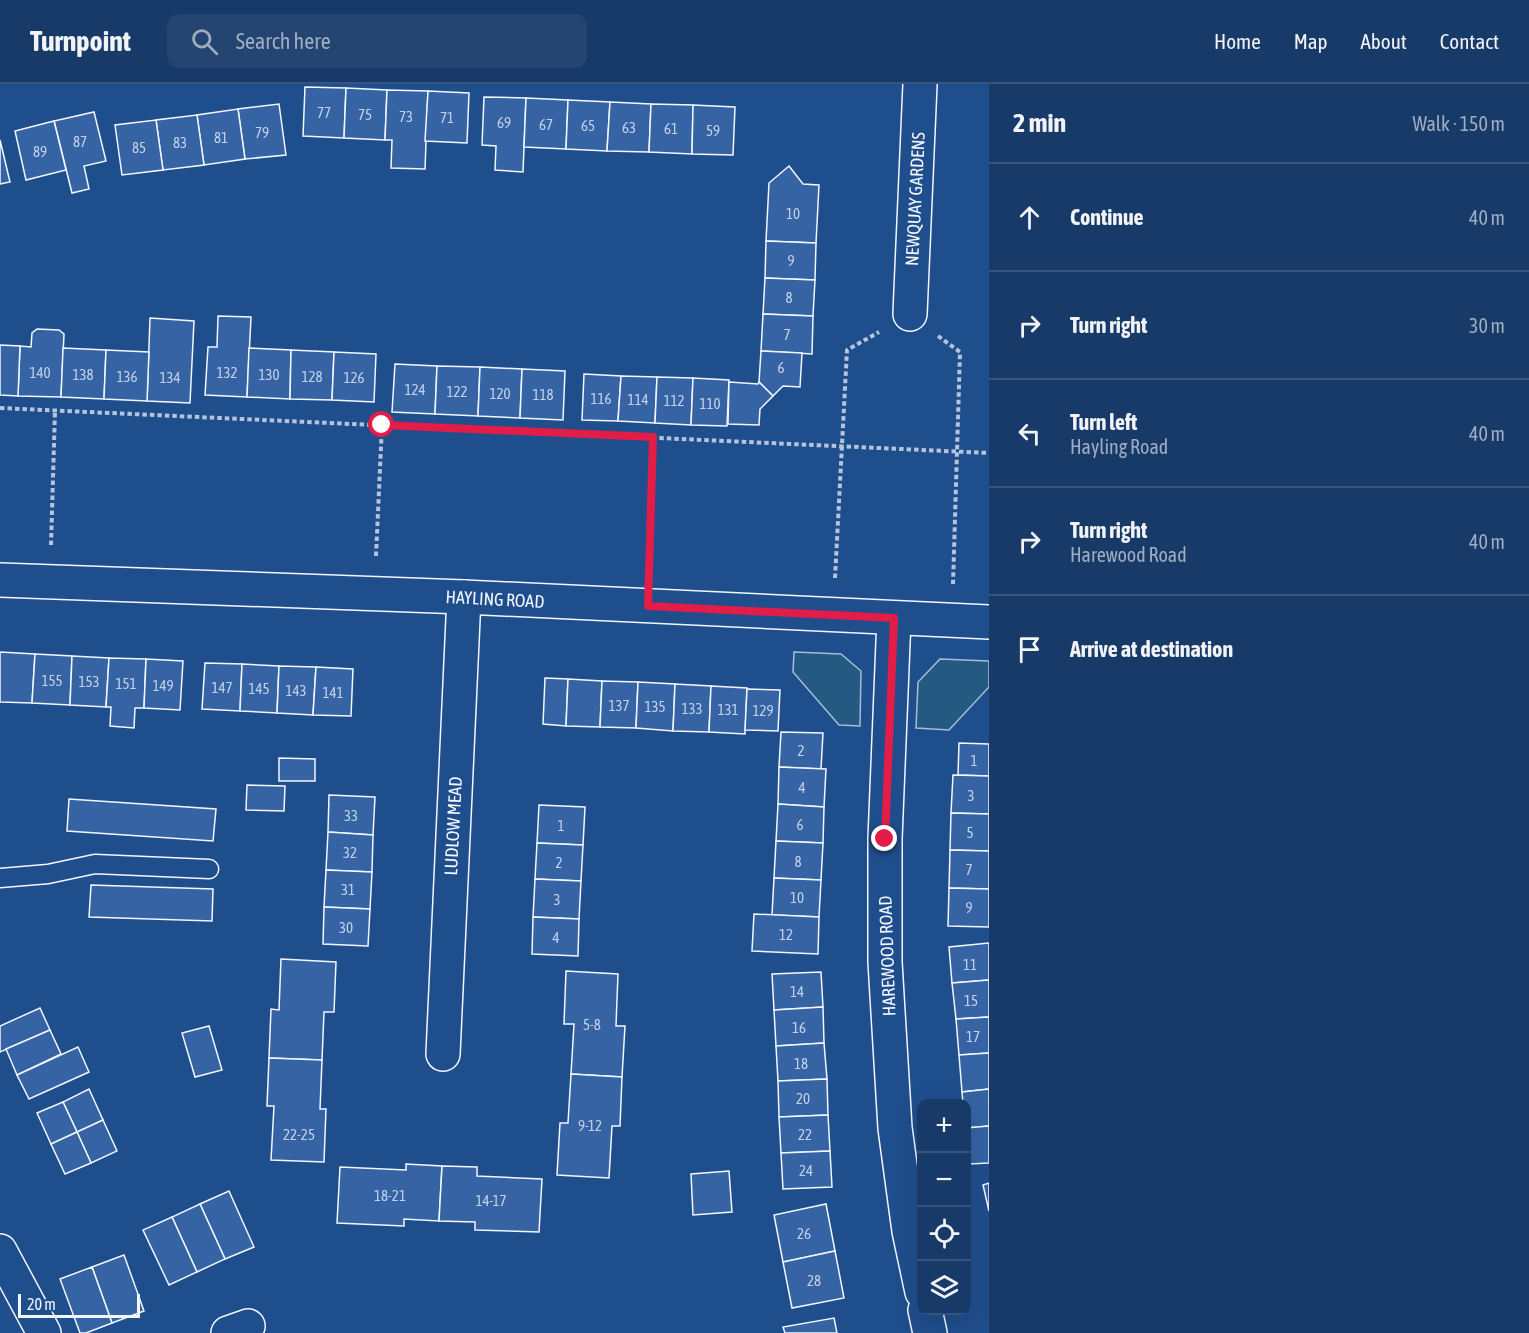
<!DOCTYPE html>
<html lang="en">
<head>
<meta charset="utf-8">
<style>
	body { margin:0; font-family:"Asap Condensed",sans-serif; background:#244571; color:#f1f3f6 }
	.controls { position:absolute; right:18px; bottom:18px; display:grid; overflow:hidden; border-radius:12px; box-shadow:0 6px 24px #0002 }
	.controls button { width:54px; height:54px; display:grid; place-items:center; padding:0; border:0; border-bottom:2px solid #36547d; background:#173a69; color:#f1f3f6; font:30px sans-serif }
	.scale { position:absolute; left:18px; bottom:15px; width:122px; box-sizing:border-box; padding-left:6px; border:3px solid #f2f6ff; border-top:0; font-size:16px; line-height:21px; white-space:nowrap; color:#f2f6ff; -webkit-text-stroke:4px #1f4e8c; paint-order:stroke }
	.stop { position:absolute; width:18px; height:18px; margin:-14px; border:4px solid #e11d48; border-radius:50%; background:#fff }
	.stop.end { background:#e11d48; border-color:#fff; box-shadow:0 2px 6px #0008 }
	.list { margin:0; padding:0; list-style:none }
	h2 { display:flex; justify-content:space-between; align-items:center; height:78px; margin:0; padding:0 24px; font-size:26px }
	h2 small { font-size:20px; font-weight:400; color:#9eadc0 }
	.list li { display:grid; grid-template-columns:39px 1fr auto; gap:18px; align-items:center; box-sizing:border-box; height:108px; padding:0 24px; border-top:2px solid #36547d }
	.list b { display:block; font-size:22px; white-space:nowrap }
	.list p { margin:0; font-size:20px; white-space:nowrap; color:#9eadc0 }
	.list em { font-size:20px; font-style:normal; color:#9eadc0 }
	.icon { flex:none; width:33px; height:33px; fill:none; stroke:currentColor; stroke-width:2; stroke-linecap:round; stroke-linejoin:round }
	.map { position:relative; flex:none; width:989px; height:1249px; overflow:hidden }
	header { display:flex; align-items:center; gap:36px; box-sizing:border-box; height:84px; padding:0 30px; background:#173a69; border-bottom:2px solid #36547d }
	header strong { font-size:28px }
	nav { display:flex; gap:33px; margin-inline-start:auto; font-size:21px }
	.search { width:420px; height:54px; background:#244571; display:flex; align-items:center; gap:15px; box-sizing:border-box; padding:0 21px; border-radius:12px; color:#9eadc0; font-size:22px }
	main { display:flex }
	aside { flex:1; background:#173a69 }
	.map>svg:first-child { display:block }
	.green { fill:#245a82; stroke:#a8bbd7; stroke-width:1.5 }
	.building { fill:#3563a3; stroke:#f2f6ff; stroke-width:1.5 }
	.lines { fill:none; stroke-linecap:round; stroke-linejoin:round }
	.service-casing { stroke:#f2f6ff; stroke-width:21 }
	.minor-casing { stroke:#f2f6ff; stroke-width:36 }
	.tertiary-casing { stroke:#f2f6ff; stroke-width:36 }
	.path { stroke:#b3c4dc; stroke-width:4; stroke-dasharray:4.5 3; stroke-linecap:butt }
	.service { stroke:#1f4e8c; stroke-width:18 }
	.minor { stroke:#1f4e8c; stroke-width:33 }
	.tertiary { stroke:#1f4e8c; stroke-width:33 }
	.route { stroke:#e11d48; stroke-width:8 }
	.labels { text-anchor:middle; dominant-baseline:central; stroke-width:4.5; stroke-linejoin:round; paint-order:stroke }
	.number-label { font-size:15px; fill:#c3d1e8 }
	.street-label { font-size:18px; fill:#f2f6ff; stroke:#1f4e8c }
</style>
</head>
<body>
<header>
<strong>Turnpoint</strong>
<div class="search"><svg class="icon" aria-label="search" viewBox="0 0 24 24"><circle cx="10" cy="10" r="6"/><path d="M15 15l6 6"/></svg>Search here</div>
<nav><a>Home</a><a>Map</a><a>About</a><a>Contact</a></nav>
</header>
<main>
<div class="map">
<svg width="989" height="1249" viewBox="0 0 989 1249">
	<rect width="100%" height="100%" fill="#1f4e8c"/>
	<g class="green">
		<polygon points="794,568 841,570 861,587 860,642 839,641 793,588"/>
		<polygon points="940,575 989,577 989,603 949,646 916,644 918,598"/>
	</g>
	<g class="building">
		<polygon points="305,3 346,4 344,54 303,52"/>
		<polygon points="346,4 387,6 385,56 344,54"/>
		<polygon points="387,6 428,7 425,85 391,84 392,56 385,56"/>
		<polygon points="428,7 469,9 467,59 425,57"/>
		<polygon points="484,13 526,14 523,88 495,86 496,62 482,61"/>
		<polygon points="526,14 568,16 566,65 524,63"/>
		<polygon points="568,16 610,18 607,67 566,65"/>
		<polygon points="610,18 651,20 649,68 607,67"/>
		<polygon points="279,20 286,71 245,75 238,25"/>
		<polygon points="651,20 693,21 692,70 649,68"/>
		<polygon points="693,21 735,23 733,71 692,70"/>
		<polygon points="238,25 245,75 204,81 197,31"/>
		<polygon points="94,28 106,77 84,82 89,105 72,109 54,37"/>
		<polygon points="197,31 204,81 163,86 156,36"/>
		<polygon points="156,36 163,86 122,91 115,41"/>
		<polygon points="54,37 66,86 26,96 15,47"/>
		<polygon points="0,56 10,98 0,100"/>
		<polygon points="789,82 803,100 819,101 816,159 766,157 769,99"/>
		<polygon points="766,157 816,159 815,196 765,194"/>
		<polygon points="765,194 815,196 813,232 763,230"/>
		<polygon points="763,230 813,232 812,270 761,267"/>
		<polygon points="218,232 251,233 247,313 205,311 208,263 217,263"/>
		<polygon points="150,234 194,237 190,319 147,317"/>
		<polygon points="37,245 59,246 64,250 61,313 18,312 20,262 31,263 32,249"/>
		<polygon points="0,261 20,262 18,312 0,311"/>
		<polygon points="63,264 106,266 104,315 61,313"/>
		<polygon points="249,264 291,266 290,315 247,313"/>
		<polygon points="106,266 149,268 147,317 104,315"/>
		<polygon points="291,266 334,268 332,316 290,315"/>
		<polygon points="761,267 802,269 800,303 783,302 773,312 759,298"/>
		<polygon points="334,268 376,270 374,318 332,316"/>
		<polygon points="395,280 437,282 435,330 392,328"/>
		<polygon points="437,282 480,283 478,332 435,330"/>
		<polygon points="480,283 522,285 520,334 478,332"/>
		<polygon points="522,285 565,287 563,336 520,334"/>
		<polygon points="584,290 621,292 618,337 582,336"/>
		<polygon points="621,292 657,293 655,339 618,337"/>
		<polygon points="657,293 693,294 691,341 655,339"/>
		<polygon points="693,294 729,296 727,342 691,341"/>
		<polygon points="729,298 758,300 759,298 773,312 760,325 759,341 728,340"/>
		<polygon points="0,568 35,570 32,619 0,618"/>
		<polygon points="35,570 72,572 70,621 32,619"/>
		<polygon points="72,572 109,574 106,623 70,621"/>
		<polygon points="109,574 146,575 144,624 135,624 134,644 110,642 111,623 106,623"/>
		<polygon points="146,575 183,577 180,626 144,624"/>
		<polygon points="205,579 242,580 240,627 202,625"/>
		<polygon points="242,580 279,582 277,629 240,627"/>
		<polygon points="279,582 316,583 313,631 277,629"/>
		<polygon points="316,583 353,585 351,632 313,631"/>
		<polygon points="545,594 568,595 566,642 543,640"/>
		<polygon points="568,595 602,597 600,643 566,642"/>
		<polygon points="602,597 638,598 636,644 600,643"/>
		<polygon points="638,598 675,600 673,647 636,644"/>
		<polygon points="675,600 711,602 709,648 673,647"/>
		<polygon points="711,602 747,604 745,650 709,648"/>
		<polygon points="747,605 780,606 778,647 745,646"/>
		<polygon points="781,648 823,649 821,685 779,683"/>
		<polygon points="959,659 989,660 989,692 958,691"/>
		<polygon points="279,674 315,675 315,697 279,697"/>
		<polygon points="779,683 826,685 824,723 778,720"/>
		<polygon points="953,691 989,692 989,730 951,729"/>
		<polygon points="247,701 285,702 284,727 246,726"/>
		<polygon points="329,711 375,713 373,751 328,748"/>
		<polygon points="69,715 216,725 213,757 67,747"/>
		<polygon points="778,720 824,723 823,759 776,757"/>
		<polygon points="539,721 585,723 583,761 537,759"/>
		<polygon points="951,729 989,730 989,767 950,766"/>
		<polygon points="328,748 373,751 372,788 326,786"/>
		<polygon points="776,757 823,759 821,796 774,794"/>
		<polygon points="537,759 583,761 581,797 535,795"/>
		<polygon points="950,766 989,767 989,805 949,804"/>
		<polygon points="326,786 372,788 370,825 324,823"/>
		<polygon points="774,794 821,796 819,833 772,831"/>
		<polygon points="535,795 581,797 579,835 533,833"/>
		<polygon points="91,801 213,805 212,837 89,833"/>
		<polygon points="949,804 989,805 989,843 948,842"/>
		<polygon points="324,823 370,825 368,862 323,860"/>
		<polygon points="754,830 819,833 818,870 752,867"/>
		<polygon points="533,833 579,835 578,872 532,870"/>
		<polygon points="989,859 989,896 952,899 949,863"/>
		<polygon points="281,875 336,878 334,928 324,928 322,976 269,974 271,925 279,926"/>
		<polygon points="566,887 618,890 616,942 625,942 622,993 571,990 574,940 564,940"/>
		<polygon points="821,888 823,923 774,926 772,890"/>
		<polygon points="989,896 989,933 956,935 952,899"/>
		<polygon points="823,923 824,959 776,962 774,926"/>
		<polygon points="40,924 50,946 0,968 0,942"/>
		<polygon points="989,933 989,969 959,971 956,935"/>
		<polygon points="209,942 222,986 195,993 182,949"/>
		<polygon points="50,946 61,970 17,991 6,965"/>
		<polygon points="824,959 827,995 778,997 776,962"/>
		<polygon points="78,963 89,988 29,1015 17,991"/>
		<polygon points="989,969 989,1005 962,1008 959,971"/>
		<polygon points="269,974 322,976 320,1025 326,1025 324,1078 271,1076 274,1022 267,1022"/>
		<polygon points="571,990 622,993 620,1042 612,1042 609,1094 557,1091 560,1039 568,1039"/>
		<polygon points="827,995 828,1031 779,1033 778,997"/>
		<polygon points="89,1005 103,1036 77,1048 63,1018"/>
		<polygon points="989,1005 989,1042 966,1044 966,1020 963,1020 962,1008"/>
		<polygon points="63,1018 77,1048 51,1060 37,1029"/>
		<polygon points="828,1031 830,1067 781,1069 779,1033"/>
		<polygon points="103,1036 117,1067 91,1079 77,1048"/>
		<polygon points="989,1042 989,1079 969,1080 966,1044"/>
		<polygon points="77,1048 91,1079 65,1090 51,1060"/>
		<polygon points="830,1067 832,1103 783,1105 781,1069"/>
		<polygon points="406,1080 442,1082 439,1137 404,1135 404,1142 337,1139 340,1083 406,1086"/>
		<polygon points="442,1082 477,1083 477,1092 542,1095 539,1148 475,1146 475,1138 439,1137"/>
		<polygon points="729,1087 732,1128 693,1131 691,1090"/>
		<polygon points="989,1099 989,1127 983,1101"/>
		<polygon points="229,1107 254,1163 225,1175 200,1120"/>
		<polygon points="200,1120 225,1175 197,1188 172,1133"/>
		<polygon points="826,1120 835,1167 783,1178 774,1131"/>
		<polygon points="172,1133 197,1188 169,1201 143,1146"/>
		<polygon points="835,1167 844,1214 792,1224 783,1178"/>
		<polygon points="124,1171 144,1227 112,1239 92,1183"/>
		<polygon points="92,1183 112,1239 86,1249 80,1249 60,1195"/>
		<polygon points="834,1234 837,1249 785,1249 783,1243"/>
	</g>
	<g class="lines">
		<defs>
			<polyline id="service" points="0,794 48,790 95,780 209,785"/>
			<g id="minor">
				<polyline points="910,230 920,0"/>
				<polyline points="894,534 885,755 885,878 895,1044 909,1147 922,1208"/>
				<polyline points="443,970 464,513"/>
				<polyline points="0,1167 44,1249"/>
				<polyline points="925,1226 930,1249"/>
				<polyline points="228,1249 248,1242"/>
			</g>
			<polyline id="tertiary" points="0,496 464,513 989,538"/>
		</defs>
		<use href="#service" class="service-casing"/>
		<use href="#minor" class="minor-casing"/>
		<use href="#tertiary" class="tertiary-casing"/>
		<g class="path">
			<polyline points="938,252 960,268 953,500"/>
			<polyline points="0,324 989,369"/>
			<polyline points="51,461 55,327"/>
			<polyline points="376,472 382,341"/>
			<polyline points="649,485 653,353"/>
			<polyline points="835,494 847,266 879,248"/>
		</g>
		<use href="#service" class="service"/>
		<use href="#minor" class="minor"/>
		<use href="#tertiary" class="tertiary"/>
	</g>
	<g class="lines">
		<polyline class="route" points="382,341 653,353 648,522 894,534 885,755"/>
	</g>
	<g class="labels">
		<g class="number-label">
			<text x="324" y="28">77</text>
			<text x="365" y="30">75</text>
			<text x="406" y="32">73</text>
			<text x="447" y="33">71</text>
			<text x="504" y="38">69</text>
			<text x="546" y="40">67</text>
			<text x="588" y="41">65</text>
			<text x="629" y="43">63</text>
			<text x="671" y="44">61</text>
			<text x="713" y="46">59</text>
			<text x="262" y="48">79</text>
			<text x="221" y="53">81</text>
			<text x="80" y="57">87</text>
			<text x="180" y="58">83</text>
			<text x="139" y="63">85</text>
			<text x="40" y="67">89</text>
			<text x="793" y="129">10</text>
			<text x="791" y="176">9</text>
			<text x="789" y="213">8</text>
			<text x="787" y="250">7</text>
			<text x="781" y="283">6</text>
			<text x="40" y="288">140</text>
			<text x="227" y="288">132</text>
			<text x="83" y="290">138</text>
			<text x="269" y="290">130</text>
			<text x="127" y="292">136</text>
			<text x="312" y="292">128</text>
			<text x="170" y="293">134</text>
			<text x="354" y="293">126</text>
			<text x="415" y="305">124</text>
			<text x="457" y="307">122</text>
			<text x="500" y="309">120</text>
			<text x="543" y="310">118</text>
			<text x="601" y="314">116</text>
			<text x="638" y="315">114</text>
			<text x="674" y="316">112</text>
			<text x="710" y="319">110</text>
			<text x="52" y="596">155</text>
			<text x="89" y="597">153</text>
			<text x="126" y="599">151</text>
			<text x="163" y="601">149</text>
			<text x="222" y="603">147</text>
			<text x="259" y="604">145</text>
			<text x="296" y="606">143</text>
			<text x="333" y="608">141</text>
			<text x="619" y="621">137</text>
			<text x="655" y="622">135</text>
			<text x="692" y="624">133</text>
			<text x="728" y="625">131</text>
			<text x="763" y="626">129</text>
			<text x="801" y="666">2</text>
			<text x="974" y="676">1</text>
			<text x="802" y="703">4</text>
			<text x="971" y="711">3</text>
			<text x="351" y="731">33</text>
			<text x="800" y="740">6</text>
			<text x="561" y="741">1</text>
			<text x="970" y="748">5</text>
			<text x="350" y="768">32</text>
			<text x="798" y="777">8</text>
			<text x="559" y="778">2</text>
			<text x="969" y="785">7</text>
			<text x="348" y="805">31</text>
			<text x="797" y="813">10</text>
			<text x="557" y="815">3</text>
			<text x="969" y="823">9</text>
			<text x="346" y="843">30</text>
			<text x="786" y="850">12</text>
			<text x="556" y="853">4</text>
			<text x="970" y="880">11</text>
			<text x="797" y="907">14</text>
			<text x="971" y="916">15</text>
			<text x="592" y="940">5-8</text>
			<text x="799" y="943">16</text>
			<text x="973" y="952">17</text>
			<text x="801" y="979">18</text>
			<text x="803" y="1014">20</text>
			<text x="590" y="1041">9-12</text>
			<text x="299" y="1050">22-25</text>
			<text x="805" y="1050">22</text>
			<text x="806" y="1086">24</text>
			<text x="390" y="1111">18-21</text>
			<text x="491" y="1116">14-17</text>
			<text x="804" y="1149">26</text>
			<text x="814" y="1196">28</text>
		</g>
		<g class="street-label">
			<text transform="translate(915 115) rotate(-87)">NEWQUAY GARDENS</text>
			<text transform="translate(495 515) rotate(3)">HAYLING ROAD</text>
			<text transform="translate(453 742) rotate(-87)">LUDLOW MEAD</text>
			<text transform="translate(887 872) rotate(-92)">HAREWOOD ROAD</text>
		</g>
	</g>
</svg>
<div class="controls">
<button>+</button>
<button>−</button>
<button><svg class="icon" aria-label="locate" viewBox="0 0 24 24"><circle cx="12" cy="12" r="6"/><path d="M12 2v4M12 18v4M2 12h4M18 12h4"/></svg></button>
<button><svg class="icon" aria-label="layers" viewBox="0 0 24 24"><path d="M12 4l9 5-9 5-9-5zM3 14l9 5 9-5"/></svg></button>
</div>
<div class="scale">20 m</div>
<div class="stop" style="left:382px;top:341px"></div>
<div class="stop end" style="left:885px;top:755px"></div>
</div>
<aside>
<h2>2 min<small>Walk · 150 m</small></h2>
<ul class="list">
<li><svg class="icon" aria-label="ahead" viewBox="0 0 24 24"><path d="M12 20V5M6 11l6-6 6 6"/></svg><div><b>Continue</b></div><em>40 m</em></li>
<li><svg class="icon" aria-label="right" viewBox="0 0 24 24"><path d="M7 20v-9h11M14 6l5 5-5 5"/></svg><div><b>Turn right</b></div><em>30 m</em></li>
<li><svg class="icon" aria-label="left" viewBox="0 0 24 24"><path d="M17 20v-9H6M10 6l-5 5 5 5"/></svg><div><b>Turn left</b><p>Hayling Road</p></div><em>40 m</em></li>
<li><svg class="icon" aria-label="right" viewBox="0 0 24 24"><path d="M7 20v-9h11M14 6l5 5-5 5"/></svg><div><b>Turn right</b><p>Harewood Road</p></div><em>40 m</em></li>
<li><svg class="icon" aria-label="arrive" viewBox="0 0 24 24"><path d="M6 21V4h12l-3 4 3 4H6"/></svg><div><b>Arrive at destination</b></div></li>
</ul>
</aside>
</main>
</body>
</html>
